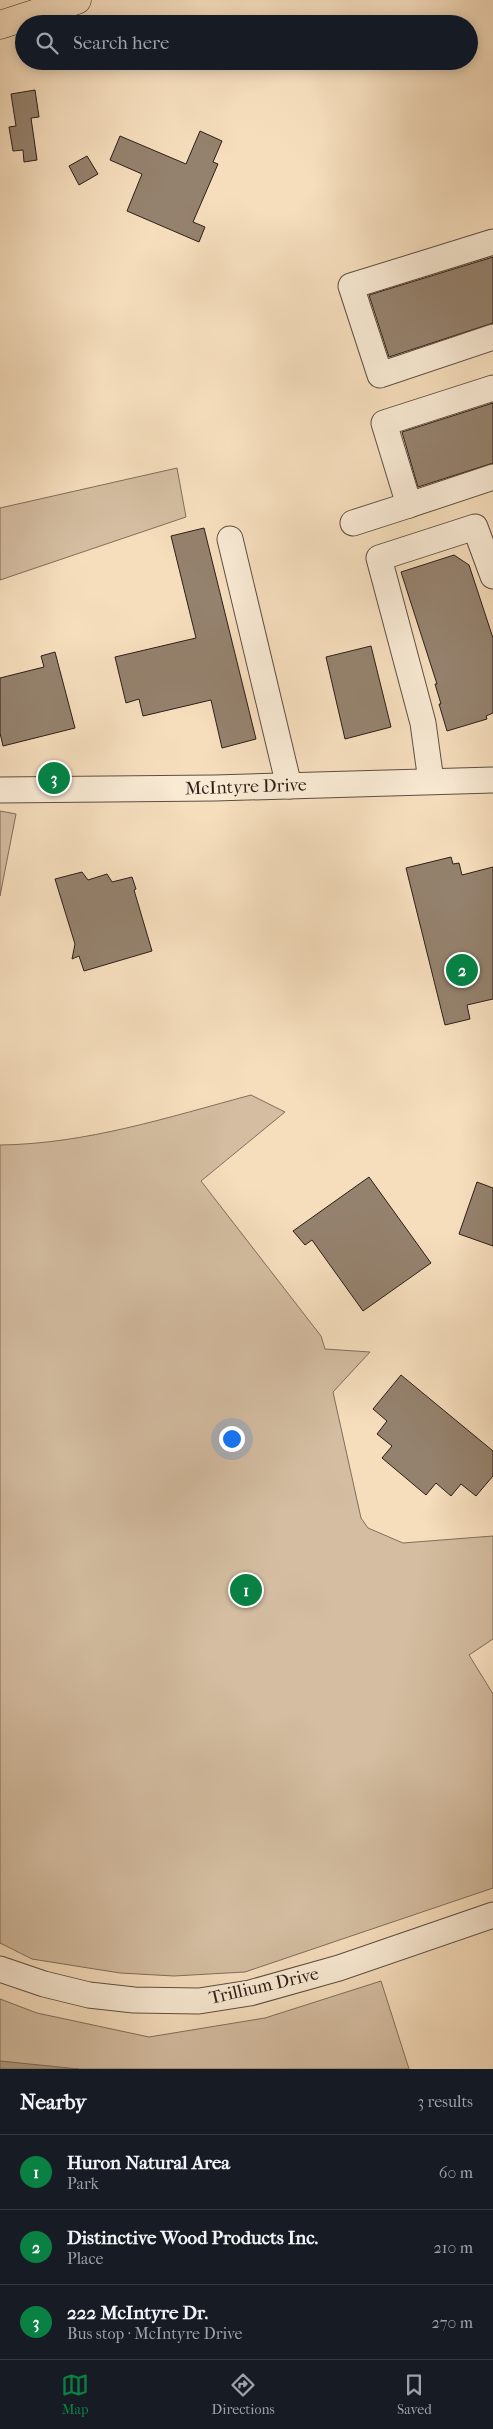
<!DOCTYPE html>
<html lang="en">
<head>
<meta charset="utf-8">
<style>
	body { margin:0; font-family:"IM FELL French Canon",serif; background:#20242c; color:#f1f3f6 }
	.you { position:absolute; left:231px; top:1438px; width:18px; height:18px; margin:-12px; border:4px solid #fff; border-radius:50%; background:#1a73e8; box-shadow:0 0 0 8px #1a73e833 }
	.badge { display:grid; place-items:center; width:32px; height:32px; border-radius:50%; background:#0b8043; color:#fff; font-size:16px; font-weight:700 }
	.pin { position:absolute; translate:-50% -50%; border:2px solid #fff; box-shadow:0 1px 5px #0006 }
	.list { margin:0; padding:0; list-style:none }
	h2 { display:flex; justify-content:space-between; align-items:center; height:65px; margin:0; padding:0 20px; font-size:21px }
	h2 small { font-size:16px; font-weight:400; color:#9ea1a6 }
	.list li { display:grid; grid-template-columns:32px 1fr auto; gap:15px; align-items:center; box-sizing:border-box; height:75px; padding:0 20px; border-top:1px solid #363941 }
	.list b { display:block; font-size:19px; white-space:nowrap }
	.list p { margin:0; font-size:16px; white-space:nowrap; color:#9ea1a6 }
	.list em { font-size:16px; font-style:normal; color:#9ea1a6 }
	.icon { flex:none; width:28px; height:28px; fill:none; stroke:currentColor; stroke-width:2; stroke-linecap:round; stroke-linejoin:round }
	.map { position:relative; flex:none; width:493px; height:2069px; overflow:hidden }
	.search { position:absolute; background:#171b24; box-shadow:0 2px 12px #0003; left:15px; right:15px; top:15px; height:55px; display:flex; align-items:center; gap:12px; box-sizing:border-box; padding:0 18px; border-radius:28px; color:#9ea1a6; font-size:19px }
	.sheet { height:290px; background:#171b24 }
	nav { display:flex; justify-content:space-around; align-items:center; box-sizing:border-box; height:70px; border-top:1px solid #363941; background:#171b24; font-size:14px; color:#9ea1a6 }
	nav a { display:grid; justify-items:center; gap:2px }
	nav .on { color:#0b8043 }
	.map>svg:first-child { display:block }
	.green { fill:#d4bda1; stroke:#806e5c }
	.water { fill:#b19d85; stroke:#7c6a59 }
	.building { fill:#95826e; stroke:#2c1e18 }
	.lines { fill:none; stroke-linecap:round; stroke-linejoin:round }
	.minor-casing { stroke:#5e4e41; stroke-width:27 }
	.major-casing { stroke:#2c1e18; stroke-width:29 }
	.minor { stroke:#f9ead4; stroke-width:25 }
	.major { stroke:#f6debd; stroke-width:28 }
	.labels { text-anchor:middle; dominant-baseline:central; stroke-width:4; stroke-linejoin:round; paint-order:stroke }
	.street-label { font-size:18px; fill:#2c1e18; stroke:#f9ead4 }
</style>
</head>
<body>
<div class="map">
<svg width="493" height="2069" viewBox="0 0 493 2069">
	<rect width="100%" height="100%" fill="#f6debd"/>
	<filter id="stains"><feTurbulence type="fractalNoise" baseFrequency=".004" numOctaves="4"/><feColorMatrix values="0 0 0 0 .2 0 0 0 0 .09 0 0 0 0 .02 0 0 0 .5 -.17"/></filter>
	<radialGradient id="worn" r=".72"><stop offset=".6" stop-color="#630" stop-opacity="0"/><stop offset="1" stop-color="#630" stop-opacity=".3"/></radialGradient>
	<g class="green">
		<polygon points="177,468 186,517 0,580 0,508"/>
		<polygon points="0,811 16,814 0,896"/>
		<path d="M251 1095 285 1112 201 1181 321 1336 325 1349 370 1352 333 1392 361 1518 368 1528 403 1543 493 1536V1639L469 1655 493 1694V1888L245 1972 174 1976 120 1973 32 1959 0 1943V1145C86 1144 169 1117 251 1095Z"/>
		<polygon points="381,1981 409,2069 0,2069 0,1999 37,2013 149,2037 265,2018"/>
	</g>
	<polygon class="water" points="0,2061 79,2069 0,2069"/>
	<g class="building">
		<polygon points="35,90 39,117 31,118 37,160 24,162 23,150 13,151 9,127 16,126 11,94"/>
		<polygon points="200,131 222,141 213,162 218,164 193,222 205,227 199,242 127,211 142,174 110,160 120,136 186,164"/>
		<polygon points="87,156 98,174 79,185 69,166"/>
		<polygon points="493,257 493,323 389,357 369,295"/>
		<polygon points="493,403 493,463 418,487 402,432"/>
		<polygon points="204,528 256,739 222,748 211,700 143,716 139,699 126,703 115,657 196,638 171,536"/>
		<polygon points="454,555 469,565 493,638 493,713 486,716 487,719 447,731 439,704 441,704 435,684 437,684 401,572"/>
		<polygon points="371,646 391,727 345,739 326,657"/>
		<polygon points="55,652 75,728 3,746 0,733 0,678 44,667 41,656"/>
		<polygon points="451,857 453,864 459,863 462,875 493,867 493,999 467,1005 470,1019 445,1025 406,868"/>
		<polygon points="82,872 88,880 107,874 112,882 132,877 136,889 134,890 152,951 84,971 79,956 72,959 75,944 55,879"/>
		<polygon points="369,1177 431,1263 363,1311 312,1240 305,1245 293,1231"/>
		<polygon points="477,1182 493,1188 493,1246 459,1234"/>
		<polygon points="401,1375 493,1451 493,1476 476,1496 461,1484 451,1496 436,1483 426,1495 382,1458 392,1446 377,1434 387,1421 373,1409"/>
	</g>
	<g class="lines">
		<defs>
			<g id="minor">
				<polyline points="493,242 351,286 380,375 493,337"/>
				<polyline points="493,388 384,423 409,505 493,477"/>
				<polyline points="353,523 409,505"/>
				<polyline points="230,539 289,786"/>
				<polyline points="431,781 423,723 379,558 475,527 493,576"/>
				<polyline points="0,790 215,788 493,780"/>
				<polyline points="0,1969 44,1984 89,1995 134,2000 199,2001 250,1993 339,1968 493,1915"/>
			</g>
			<polyline id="major" points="0,25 77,0"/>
		</defs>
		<use href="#minor" class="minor-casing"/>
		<use href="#major" class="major-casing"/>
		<use href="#minor" class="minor"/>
		<use href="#major" class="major"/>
	</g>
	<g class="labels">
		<g class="street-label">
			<text transform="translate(246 787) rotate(-2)">McIntyre Drive</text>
			<text transform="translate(264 1986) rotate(-13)">Trillium Drive</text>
		</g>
	</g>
	<rect width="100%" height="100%" filter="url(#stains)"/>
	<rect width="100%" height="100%" fill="url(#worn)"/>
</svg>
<div class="you"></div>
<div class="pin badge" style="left:246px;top:1590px">1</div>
<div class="pin badge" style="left:462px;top:970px">2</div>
<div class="pin badge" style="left:54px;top:778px">3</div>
<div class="search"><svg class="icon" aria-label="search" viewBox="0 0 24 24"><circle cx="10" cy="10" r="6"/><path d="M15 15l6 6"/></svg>Search here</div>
</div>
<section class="sheet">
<h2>Nearby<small>3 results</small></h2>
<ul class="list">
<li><span class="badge">1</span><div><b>Huron Natural Area</b><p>Park</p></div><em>60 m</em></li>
<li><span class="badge">2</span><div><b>Distinctive Wood Products Inc.</b><p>Place</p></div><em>210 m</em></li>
<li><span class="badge">3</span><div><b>222 McIntyre Dr.</b><p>Bus stop · McIntyre Drive</p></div><em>270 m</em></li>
</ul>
</section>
<nav>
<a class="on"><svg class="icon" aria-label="map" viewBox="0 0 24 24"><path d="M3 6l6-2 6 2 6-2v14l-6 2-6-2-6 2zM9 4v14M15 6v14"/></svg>Map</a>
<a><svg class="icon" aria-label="directions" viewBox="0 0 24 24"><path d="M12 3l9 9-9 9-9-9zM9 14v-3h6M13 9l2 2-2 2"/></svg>Directions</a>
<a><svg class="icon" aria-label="saved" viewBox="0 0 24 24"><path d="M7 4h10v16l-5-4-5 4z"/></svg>Saved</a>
</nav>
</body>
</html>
